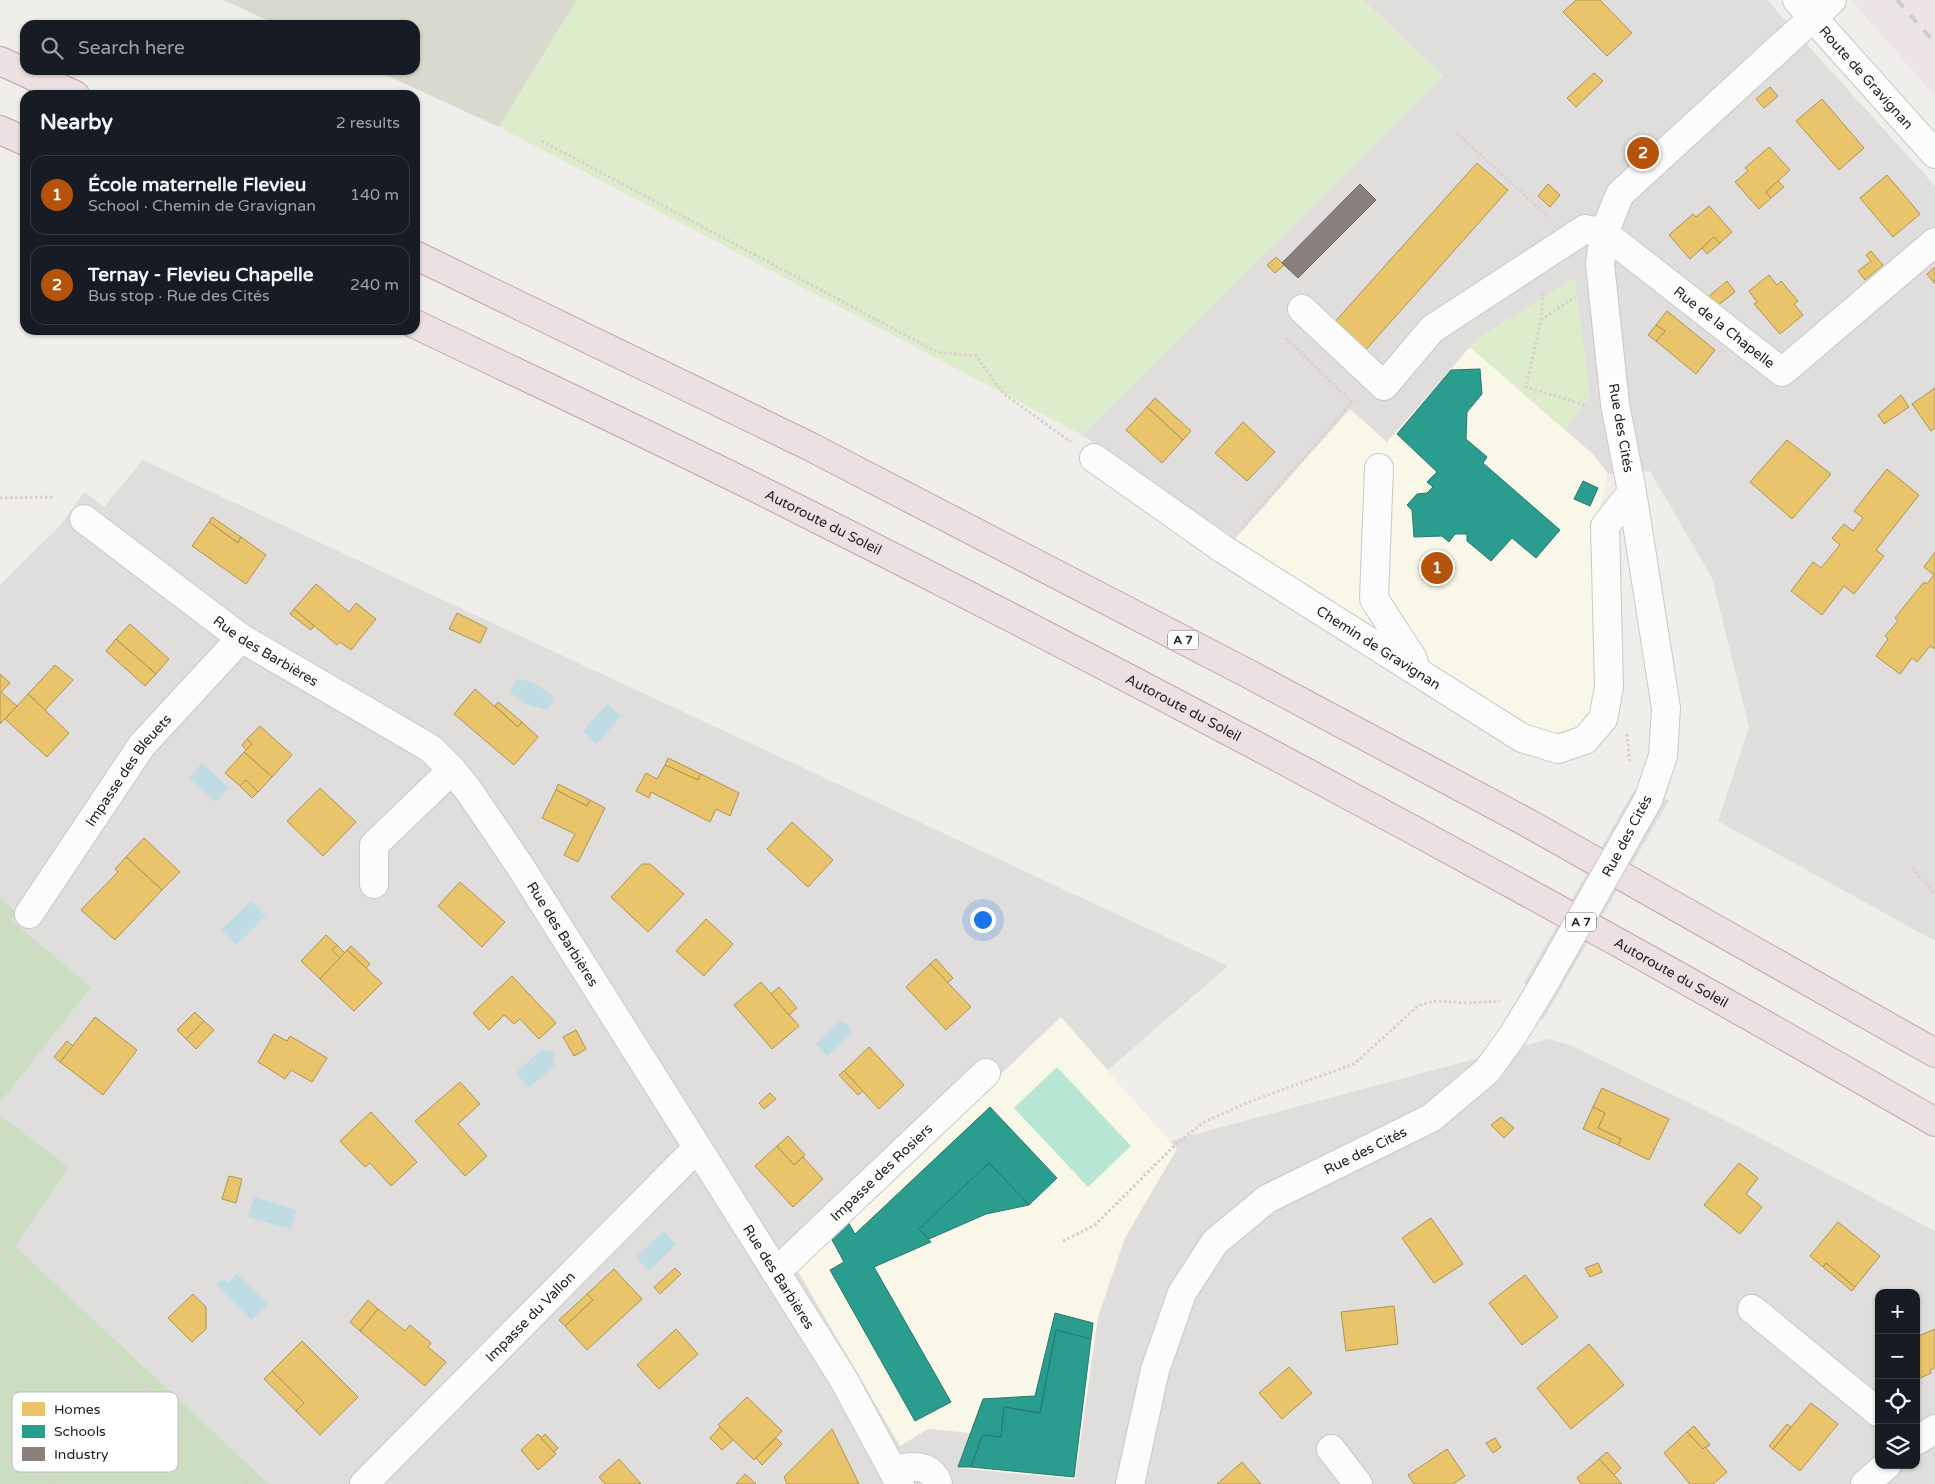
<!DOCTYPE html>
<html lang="en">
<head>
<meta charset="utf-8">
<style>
	body { margin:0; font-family:"Varela Round",sans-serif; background:#20242c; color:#f1f3f6 }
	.controls { position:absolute; right:15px; bottom:15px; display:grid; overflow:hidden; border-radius:10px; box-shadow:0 1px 4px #0004 }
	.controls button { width:45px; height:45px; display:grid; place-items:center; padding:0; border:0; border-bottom:1px solid #363941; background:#171b24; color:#f1f3f6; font:25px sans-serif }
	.you { position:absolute; left:982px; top:919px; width:18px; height:18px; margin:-12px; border:4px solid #fff; border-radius:50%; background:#1a73e8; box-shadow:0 0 0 8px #1a73e833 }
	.badge { display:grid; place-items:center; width:32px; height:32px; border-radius:50%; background:#b45309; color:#fff; font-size:16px; font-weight:700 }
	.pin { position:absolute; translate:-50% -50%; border:2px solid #fff; box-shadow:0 1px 5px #0006 }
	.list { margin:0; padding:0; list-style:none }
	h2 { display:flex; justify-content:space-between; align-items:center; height:65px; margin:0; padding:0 20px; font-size:21px }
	h2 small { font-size:16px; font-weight:400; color:#9ea1a6 }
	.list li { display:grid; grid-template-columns:32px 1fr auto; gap:15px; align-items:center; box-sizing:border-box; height:80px; margin:0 10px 10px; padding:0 10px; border:1px solid #363941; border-radius:15px }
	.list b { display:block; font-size:19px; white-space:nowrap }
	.list p { margin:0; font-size:16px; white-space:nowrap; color:#9ea1a6 }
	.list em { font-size:16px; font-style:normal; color:#9ea1a6 }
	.icon { flex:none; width:28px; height:28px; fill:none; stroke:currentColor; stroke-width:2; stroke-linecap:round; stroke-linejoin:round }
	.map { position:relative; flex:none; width:1935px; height:1484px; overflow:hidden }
	.search { position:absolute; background:#171b24; box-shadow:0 1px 4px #0004; left:20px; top:20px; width:400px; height:55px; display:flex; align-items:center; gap:12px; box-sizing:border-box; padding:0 18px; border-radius:15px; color:#9ea1a6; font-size:19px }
	.panel { position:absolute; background:#171b24; box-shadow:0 1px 4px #0004; left:20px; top:90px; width:400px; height:245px; border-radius:15px }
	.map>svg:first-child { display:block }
	.residential { fill:#dfdedc; fill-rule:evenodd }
	.industrial { fill:#ede4e9 }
	.education { fill:#f8f7e8 }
	.construction { fill:#d9d9cd }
	.grass { fill:#ddeccb }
	.forest { fill:#cbdec1 }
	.pitch { fill:#b7e6d2 }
	.parking { fill:#e0dfde }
	.water { fill:#bfdbe3 }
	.pier { fill:#dedddd }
	.homes { fill:#e9c46a; stroke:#ad9354 }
	.schools { fill:#2a9d8f; stroke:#28786e }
	.industry { fill:#8a817c; stroke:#6b6461 }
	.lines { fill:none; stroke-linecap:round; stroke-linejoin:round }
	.minor-casing { stroke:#c9c8c7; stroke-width:30 }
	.highway-casing { stroke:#c5a2ac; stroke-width:30 }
	.path { stroke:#dccecd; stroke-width:3; stroke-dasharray:2.5 2.5; stroke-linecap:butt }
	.minor { stroke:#fdfcfc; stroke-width:28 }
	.highway { stroke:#ece0e2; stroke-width:28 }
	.rail { stroke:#ccc; stroke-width:4; stroke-dasharray:10 10; stroke-linecap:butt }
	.minor-bridge-casing { stroke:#c9c8c7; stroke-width:30; stroke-linecap:butt }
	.minor-bridge { stroke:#fdfcfc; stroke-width:28 }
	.labels { text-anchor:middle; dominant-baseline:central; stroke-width:5; stroke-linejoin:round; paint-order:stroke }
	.shield { fill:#fff; stroke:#646464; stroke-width:1 }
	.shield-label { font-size:12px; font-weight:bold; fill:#222 }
	.street-label { font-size:14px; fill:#222; stroke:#fff }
	.key { fill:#fff; stroke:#bdbdbd; stroke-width:1 }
	.key-label { font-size:14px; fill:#222 }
</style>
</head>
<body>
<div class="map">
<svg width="1935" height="1484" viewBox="0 0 1935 1484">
	<rect width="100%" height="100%" fill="#f0eeeb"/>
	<g class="residential">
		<polygon points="1363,0 1767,0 1935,186 1935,941 1718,821 1749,727 1712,578 1650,471 1608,474 1594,534 1413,659 1082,435 1443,76"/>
		<path d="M143 460 1228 966 1108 1070 1170 1141 1549 1039 1570 1045 1751 1133 1935 1231V1484H269L15 1246 69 1167 0 1115V1103L91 987 10 920 17 912 0 898V585L60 526 84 492 104 507ZM1879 1293H1916V1465H1879Z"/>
	</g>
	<polygon class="industrial" points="1851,0 1935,0 1935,96"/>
	<g class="education">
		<polygon points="1470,347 1594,455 1608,474 1594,534 1600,698 1580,732 1554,739 1520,725 1413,659 1234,540 1350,409 1387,442"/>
		<polygon points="1061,1017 1177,1149 1125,1238 1098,1317 1075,1479 958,1468 970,1433 928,1429 900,1446 796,1268"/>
	</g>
	<polygon class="construction" points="223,0 577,0 499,127 375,70 415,70 415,25 278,25"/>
	<g class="grass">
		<polygon points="577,0 1363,0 1443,76 1082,435 499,127"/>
		<polygon points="1575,278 1590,397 1565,430 1470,347 1481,336"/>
	</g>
	<g class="forest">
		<polygon points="0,898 17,912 11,920 91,987 0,1103"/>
		<polygon points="0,1115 69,1167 15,1246 269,1484 0,1484"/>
	</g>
	<polygon class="pitch" points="1057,1067 1131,1146 1088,1187 1014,1108"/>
	<g class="parking">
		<polygon points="1704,0 1728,0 1732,5 1725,45 1704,74 1586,176 1546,142"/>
		<polygon points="975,1476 1060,1484 974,1484"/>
	</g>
	<g class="water">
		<path d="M517 679C532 681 543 687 554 698L547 710 526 704 510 692Z"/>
		<polygon points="607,704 621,716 597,744 583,731"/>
		<polygon points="202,763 229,788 216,802 189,778"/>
		<polygon points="251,901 266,916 236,945 221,930"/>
		<polygon points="840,1021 848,1025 852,1033 827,1056 816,1044"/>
		<polygon points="542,1049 544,1051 553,1051 555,1054 553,1061 556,1064 529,1088 516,1073"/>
		<polygon points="254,1197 297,1210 291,1229 248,1217"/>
		<polygon points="664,1231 676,1245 649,1271 636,1257"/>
		<polygon points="237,1274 268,1305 251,1320 216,1285 223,1279 227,1283"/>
	</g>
	<polygon class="pier" points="1634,790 1669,800 1543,1020 1514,1008 1529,985 1524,983"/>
	<g class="homes">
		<polygon points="1576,0 1600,0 1632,33 1607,56 1563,12"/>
		<polygon points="1594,73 1603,81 1576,107 1567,98"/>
		<polygon points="1770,87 1778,96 1764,108 1756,99"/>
		<polygon points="1822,99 1864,148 1839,170 1796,121"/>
		<polygon points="1769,147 1790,170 1766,192 1771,198 1759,209 1735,182 1748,171 1745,168"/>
		<polygon points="1477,163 1508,190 1363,353 1332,325"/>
		<polygon points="1887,175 1920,214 1893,237 1860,198"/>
		<polygon points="1778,181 1784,187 1771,198 1766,192"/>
		<polygon points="1548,184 1560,195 1550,207 1538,196"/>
		<polygon points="1709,206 1732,232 1720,243 1714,237 1690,259 1669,235 1693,214 1696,217"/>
		<polygon points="1714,237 1720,243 1707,254 1702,248"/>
		<polygon points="1871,251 1883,265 1865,280 1858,271 1871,261 1866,255"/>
		<polygon points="1276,257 1284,265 1275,273 1267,265"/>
		<polygon points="1935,267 1935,284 1927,274"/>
		<polygon points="1769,275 1777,285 1781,281 1798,301 1794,304 1803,315 1780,334 1754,304 1757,302 1749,291"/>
		<polygon points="1727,281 1735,292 1717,306 1708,297"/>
		<polygon points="1667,311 1715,350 1696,374 1656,341 1665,331 1656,325"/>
		<polygon points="1656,325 1665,331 1656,341 1648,335"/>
		<polygon points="1935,388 1935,428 1931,431 1912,404"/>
		<polygon points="1901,395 1909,407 1884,424 1878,415"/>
		<polygon points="1155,398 1191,431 1183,440 1147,407"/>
		<polygon points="1147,407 1183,440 1162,463 1126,430"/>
		<polygon points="1243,422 1275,452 1247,481 1215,453"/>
		<polygon points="1787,440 1831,474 1792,519 1750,482"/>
		<polygon points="1887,469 1919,495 1876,550 1884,556 1854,594 1844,586 1822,615 1791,591 1813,562 1821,568 1840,545 1832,538 1844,524 1853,531 1863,518 1854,511"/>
		<polygon points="212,517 241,537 238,543 209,522"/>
		<polygon points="209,522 238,543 241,537 266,555 246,584 192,546"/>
		<polygon points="1935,552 1935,649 1930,646 1917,662 1912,658 1900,674 1876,656 1888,639 1885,636 1898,621 1895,618 1924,582 1927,584 1934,575 1924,567"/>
		<polygon points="316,584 349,612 356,603 376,619 351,650 340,642 337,645 294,609"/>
		<polygon points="294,609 314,626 311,630 290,614"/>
		<polygon points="457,613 487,628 480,643 449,629"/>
		<polygon points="130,624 169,659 156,674 116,639"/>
		<polygon points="116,639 156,674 145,686 106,651"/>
		<polygon points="55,665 73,680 45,710 28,694"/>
		<polygon points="0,674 10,683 1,692 17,706 0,724"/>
		<polygon points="475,689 518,727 522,722 538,737 514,765 454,714"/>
		<polygon points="28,694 69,733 47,757 5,719"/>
		<polygon points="498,702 522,722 518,727 495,706"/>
		<polygon points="260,726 292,755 272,777 244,752 252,744 247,739"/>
		<polygon points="247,739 252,744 246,750 242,745"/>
		<polygon points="244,752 272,777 258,792 246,780 240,786 225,773"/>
		<polygon points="668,758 701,774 698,780 665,765"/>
		<polygon points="665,765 698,780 701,774 739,793 730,816 716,809 710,822 651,792 649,798 636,791 646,773 657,779"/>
		<polygon points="246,780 258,792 252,798 240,786"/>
		<polygon points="558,784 590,800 587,806 556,790"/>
		<polygon points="320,788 356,822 323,856 287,821"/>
		<polygon points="556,790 587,806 590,800 605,808 578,862 564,855 575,834 542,818"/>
		<polygon points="792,822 833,860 808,887 767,849"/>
		<polygon points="144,838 180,872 162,890 126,857"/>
		<polygon points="126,857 162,890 115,940 81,910 118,872 115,869"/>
		<polygon points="642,864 650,864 684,894 648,932 611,897"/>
		<polygon points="460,882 505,922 482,947 438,906"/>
		<polygon points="706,919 733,944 704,976 676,951"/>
		<polygon points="326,935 337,945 332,950 340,958 320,979 301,961"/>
		<polygon points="337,945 345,953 340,958 332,950"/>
		<polygon points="351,946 370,964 366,968 347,950"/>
		<polygon points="347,950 382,983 354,1011 320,979"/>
		<polygon points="936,959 953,978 947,983 930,964"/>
		<polygon points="930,964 971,1007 946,1030 906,987"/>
		<polygon points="512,976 556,1023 539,1039 520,1019 514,1024 504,1015 489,1030 473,1013"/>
		<polygon points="761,982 799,1026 772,1049 734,1005"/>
		<polygon points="779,987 797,1008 789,1015 771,994"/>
		<polygon points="195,1012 204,1021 186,1039 177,1030"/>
		<polygon points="95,1017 137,1050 103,1095 60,1062"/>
		<polygon points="204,1021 214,1030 196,1049 186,1039"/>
		<polygon points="576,1030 586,1049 574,1056 563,1037"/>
		<polygon points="274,1034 287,1041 290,1036 327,1058 312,1082 291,1070 285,1079 258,1062"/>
		<polygon points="67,1041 73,1046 60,1062 54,1057"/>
		<polygon points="869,1047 904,1085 879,1109 844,1071"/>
		<polygon points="844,1071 863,1091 858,1095 839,1075"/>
		<polygon points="460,1082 480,1104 458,1124 487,1156 465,1176 415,1121"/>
		<polygon points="1602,1088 1669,1119 1649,1160 1618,1145 1621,1139 1598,1128 1605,1113 1593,1107"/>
		<polygon points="770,1093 776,1099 764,1109 759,1103"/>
		<polygon points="1593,1107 1605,1113 1598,1128 1621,1139 1618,1145 1583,1129"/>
		<polygon points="371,1112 417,1162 391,1186 370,1163 365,1167 340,1141"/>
		<polygon points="1501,1117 1514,1128 1504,1138 1491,1125"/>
		<polygon points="788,1136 805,1155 794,1165 777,1146"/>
		<polygon points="777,1146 794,1165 803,1157 823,1179 793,1207 755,1166"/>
		<polygon points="1739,1163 1758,1178 1746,1194 1762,1207 1740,1234 1704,1205"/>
		<polygon points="229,1176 242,1179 236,1203 222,1199"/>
		<polygon points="1431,1218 1463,1264 1434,1283 1402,1238"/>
		<polygon points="1838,1222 1880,1256 1855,1287 1826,1263 1823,1267 1810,1256"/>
		<polygon points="1598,1263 1602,1272 1590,1277 1585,1268"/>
		<polygon points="1826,1263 1855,1287 1852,1291 1823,1267"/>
		<polygon points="675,1268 681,1274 660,1294 654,1287"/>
		<polygon points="614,1269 642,1299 587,1350 565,1326 593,1300 587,1294"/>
		<polygon points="1525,1275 1558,1317 1522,1345 1489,1303"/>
		<polygon points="193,1294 206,1307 206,1329 192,1342 168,1318"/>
		<polygon points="587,1294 593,1300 565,1326 559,1320"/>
		<polygon points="368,1300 378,1309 360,1331 350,1322"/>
		<polygon points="1394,1306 1398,1344 1346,1351 1341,1312"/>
		<polygon points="378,1309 405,1331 410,1325 431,1343 428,1347 446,1362 425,1386 360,1331"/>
		<polygon points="676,1329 698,1354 659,1389 637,1365"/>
		<polygon points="1935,1329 1935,1368 1930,1370 1931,1373 1916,1380 1916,1337"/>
		<polygon points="302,1341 358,1397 320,1435 296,1411 304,1403 272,1371"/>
		<polygon points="1589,1344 1624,1385 1571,1429 1537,1388"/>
		<polygon points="1289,1367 1312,1393 1282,1419 1259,1393"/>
		<polygon points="272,1371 304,1403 296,1411 264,1379"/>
		<polygon points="747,1397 782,1431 754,1460 718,1425"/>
		<polygon points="1811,1403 1838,1424 1800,1471 1773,1449"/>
		<polygon points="1787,1424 1791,1427 1773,1449 1769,1446"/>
		<polygon points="1694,1426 1710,1445 1703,1449 1687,1432"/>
		<polygon points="720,1427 733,1440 722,1450 710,1438"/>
		<polygon points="832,1429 859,1484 787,1484 784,1477"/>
		<polygon points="1687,1432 1703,1449 1705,1447 1727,1472 1713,1484 1690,1484 1664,1453"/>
		<polygon points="538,1434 556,1454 538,1470 521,1450"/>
		<polygon points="545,1434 558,1448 554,1452 541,1438"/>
		<polygon points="776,1438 782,1444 762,1465 756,1458"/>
		<polygon points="1495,1438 1501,1447 1493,1453 1486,1443"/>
		<polygon points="1447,1449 1465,1476 1453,1484 1414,1484 1408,1475"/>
		<polygon points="1607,1452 1621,1468 1614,1475 1599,1459"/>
		<polygon points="619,1459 641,1484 605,1484 599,1477"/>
		<polygon points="1599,1459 1614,1475 1622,1484 1581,1484 1577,1478"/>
		<polygon points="1242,1462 1261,1484 1217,1484"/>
		<polygon points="745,1474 756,1484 736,1484"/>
	</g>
	<g class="schools">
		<polygon points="1480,369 1482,394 1467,412 1466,439 1487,457 1483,463 1560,530 1536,558 1512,538 1491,561 1467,541 1467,534 1455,534 1449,542 1442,536 1414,537 1412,510 1407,505 1417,494 1427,493 1433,487 1427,482 1437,472 1397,434 1451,370"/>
		<polygon points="1583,481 1598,488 1590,506 1574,499"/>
		<polygon points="990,1107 1057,1178 1029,1205 989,1163 919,1229 931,1242 874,1267 951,1402 915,1421 830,1270 844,1262 830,1236 847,1220 855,1234"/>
		<polygon points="989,1163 1029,1205 986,1214 929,1239 919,1229"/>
		<polygon points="1055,1313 1093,1323 1091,1339 1056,1330 1040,1413 1004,1407 1001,1437 983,1435 971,1467 958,1467 983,1399 1035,1396"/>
		<polygon points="1056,1330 1091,1339 1074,1477 971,1467 983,1435 1001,1437 1004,1407 1040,1413"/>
	</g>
	<polygon class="industry" points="1360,184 1376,200 1298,278 1282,263"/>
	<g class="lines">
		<defs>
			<g id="minor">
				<path id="s1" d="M1797 0 1935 154"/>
				<path id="s2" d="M1302 309 1384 386 1432 329 1585 229 1604 233 1782 372 1935 242"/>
				<path id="s3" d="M1094 458 1223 549 1522 738 1558 749 1585 740 1603 719 1609 687 1605 526 1632 492"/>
				<polyline points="1379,468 1374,599 1413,659 1415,668"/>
				<path id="s4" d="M84 519 241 638 430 748 452 770 469 791 520 866 844 1380 900 1484"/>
				<polyline points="1648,800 1663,756 1666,708 1632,492 1615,404 1600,264 1604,233 1620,194 1832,0"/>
				<polyline points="374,884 374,845 452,770"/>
				<path id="s5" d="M29 914 142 745 241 638"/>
				<path id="s6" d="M776 1272 986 1073"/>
				<polyline points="1752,1309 1879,1413"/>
				<polyline points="1916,1441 1935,1429"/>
				<polyline points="1331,1449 1358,1484"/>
				<path d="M893 1471C909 1465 932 1463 938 1484"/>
				<path id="s7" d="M364 1484 697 1148"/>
				<path id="s8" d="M1130 1484 1155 1370 1182 1293 1215 1242 1267 1199 1431 1118 1487 1071 1513 1035 1541 989"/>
				<polyline points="1865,1484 1887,1465"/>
			</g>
			<g id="highway">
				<polyline points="0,61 75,95"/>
				<polyline points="0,130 25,141"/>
				<polyline points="415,255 809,446 1247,673 1528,823 1935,1053"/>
				<path id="s9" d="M415 324C534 381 654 437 772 496 1166 693 1554 902 1935 1122"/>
			</g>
		</defs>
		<use href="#minor" class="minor-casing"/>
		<use href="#highway" class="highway-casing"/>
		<g class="path">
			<polyline points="1457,133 1549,218"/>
			<polyline points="542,141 937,352 976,356 1004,394 1071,442"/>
			<polyline points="1576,296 1541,320 1526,387 1588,406"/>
			<polyline points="1541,320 1543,291"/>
			<polyline points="1286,338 1352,402 1359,400"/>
			<polyline points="0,498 53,497"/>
			<polyline points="1242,528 1352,402"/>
			<polyline points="1627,734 1630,763"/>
			<polyline points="1912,868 1935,894"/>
			<polyline points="1063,1241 1095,1225 1174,1146 1204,1122 1251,1101 1354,1064 1419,1005 1436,1001 1468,1003 1500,1001"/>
			<polyline points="0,1248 248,1484"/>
			<polyline points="0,1453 57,1484"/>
		</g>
		<use href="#minor" class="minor"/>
		<use href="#highway" class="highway"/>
		<polyline class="rail" points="1897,0 1935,43"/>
		<defs>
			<polyline id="minor-bridge" points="1541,989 1648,800"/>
		</defs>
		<use href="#minor-bridge" class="minor-bridge-casing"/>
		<use href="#minor-bridge" class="minor-bridge"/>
	</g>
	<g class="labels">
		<g class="shield">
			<rect x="1168" y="630.5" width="30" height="19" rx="4"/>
			<rect x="1566" y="912.5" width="30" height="19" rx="4"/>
		</g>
		<g class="shield-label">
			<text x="1183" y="640">A 7</text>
			<text x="1581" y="922">A 7</text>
		</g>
		<g class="street-label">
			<text stroke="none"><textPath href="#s1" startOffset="104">Route de Gravignan</textPath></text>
			<text stroke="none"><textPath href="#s2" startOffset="542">Rue de la Chapelle</textPath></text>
			<text transform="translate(1621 428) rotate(80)">Rue des Cités</text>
			<text stroke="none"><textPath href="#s9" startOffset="454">Autoroute du Soleil</textPath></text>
			<text stroke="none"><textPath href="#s3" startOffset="342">Chemin de Gravignan</textPath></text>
			<text stroke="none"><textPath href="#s4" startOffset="225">Rue des Barbières</textPath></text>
			<text stroke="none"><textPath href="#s9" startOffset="859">Autoroute du Soleil</textPath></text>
			<text stroke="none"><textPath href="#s5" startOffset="175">Impasse des Bleuets</textPath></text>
			<text transform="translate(1627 836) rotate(-62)">Rue des Cités</text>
			<text stroke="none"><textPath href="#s4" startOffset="645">Rue des Barbières</textPath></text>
			<text stroke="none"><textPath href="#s9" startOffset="1414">Autoroute du Soleil</textPath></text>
			<text stroke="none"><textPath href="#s8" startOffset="436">Rue des Cités</textPath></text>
			<text stroke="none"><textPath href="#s6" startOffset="145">Impasse des Rosiers</textPath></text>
			<text stroke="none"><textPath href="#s4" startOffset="1050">Rue des Barbières</textPath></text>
			<text stroke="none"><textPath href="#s7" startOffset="236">Impasse du Vallon</textPath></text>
		</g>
	</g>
	<rect x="12" y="1392" width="166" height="80" rx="8" class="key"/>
	<rect x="22" y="1402" width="23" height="14" fill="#e9c46a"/>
	<rect x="22" y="1425" width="23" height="13" fill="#2a9d8f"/>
	<rect x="22" y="1447" width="23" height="14" fill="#8a817c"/>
	<g class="key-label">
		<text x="54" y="1414">Homes</text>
		<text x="54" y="1436">Schools</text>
		<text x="54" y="1459">Industry</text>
	</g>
</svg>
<div class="controls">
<button>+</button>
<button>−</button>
<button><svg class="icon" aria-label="locate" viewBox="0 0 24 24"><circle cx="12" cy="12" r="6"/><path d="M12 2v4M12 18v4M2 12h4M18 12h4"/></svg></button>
<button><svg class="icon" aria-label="layers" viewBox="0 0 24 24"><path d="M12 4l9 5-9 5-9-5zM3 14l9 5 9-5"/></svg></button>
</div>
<div class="you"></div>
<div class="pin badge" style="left:1437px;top:568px">1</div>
<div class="pin badge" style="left:1643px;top:153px">2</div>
<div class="search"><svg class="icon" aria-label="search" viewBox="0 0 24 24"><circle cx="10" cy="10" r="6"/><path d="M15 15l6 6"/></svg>Search here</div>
<section class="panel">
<h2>Nearby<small>2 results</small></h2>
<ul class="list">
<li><span class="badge">1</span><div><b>École maternelle Flevieu</b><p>School · Chemin de Gravignan</p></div><em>140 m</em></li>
<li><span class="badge">2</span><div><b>Ternay - Flevieu Chapelle</b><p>Bus stop · Rue des Cités</p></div><em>240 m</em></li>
</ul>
</section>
</div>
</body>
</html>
